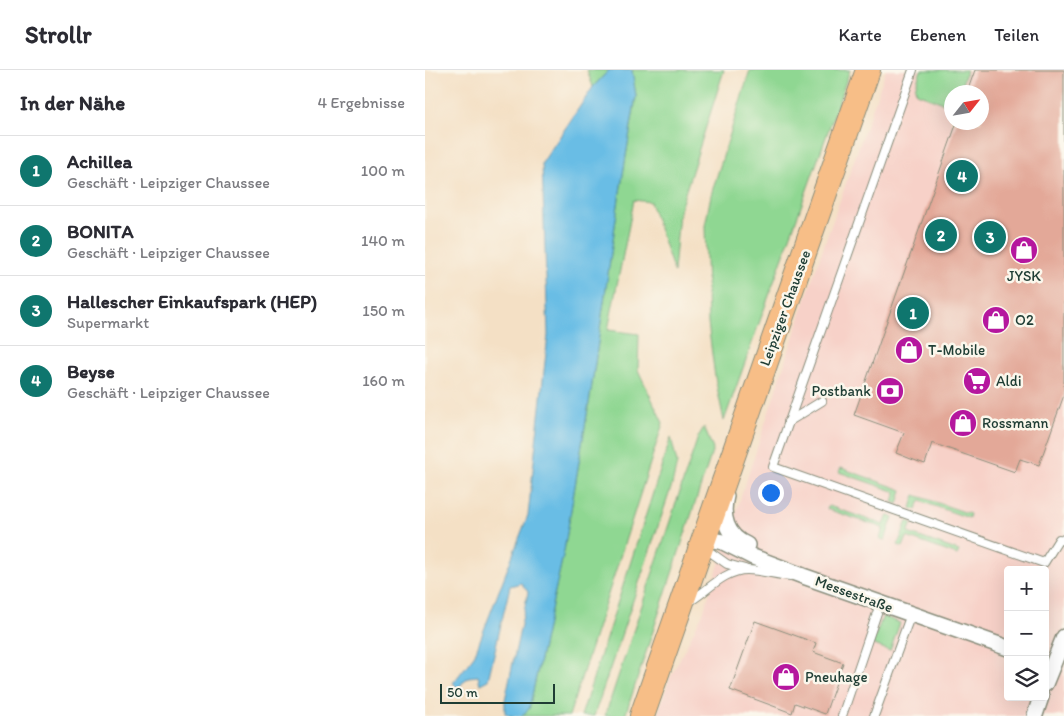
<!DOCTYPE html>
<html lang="de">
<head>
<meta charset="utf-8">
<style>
	body { margin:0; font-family:Itim,sans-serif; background:#f7f7f7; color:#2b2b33 }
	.controls { position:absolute; right:15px; bottom:15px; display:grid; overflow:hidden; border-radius:5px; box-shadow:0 5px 20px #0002 }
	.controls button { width:45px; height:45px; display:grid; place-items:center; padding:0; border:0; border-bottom:1px solid #e1e1e2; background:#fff; color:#2b2b33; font:25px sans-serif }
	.compass { position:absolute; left:519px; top:15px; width:45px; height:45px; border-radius:50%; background:#fff; box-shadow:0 5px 20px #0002; rotate:59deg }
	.scale { position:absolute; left:15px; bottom:12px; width:115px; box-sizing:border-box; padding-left:5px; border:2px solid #1f3d34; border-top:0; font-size:14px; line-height:18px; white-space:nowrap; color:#1f3d34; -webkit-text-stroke:4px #fbf7ec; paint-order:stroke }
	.you { position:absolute; left:345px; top:422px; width:18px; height:18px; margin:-12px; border:4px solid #fff; border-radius:50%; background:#1a73e8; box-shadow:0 0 0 8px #1a73e833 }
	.badge { display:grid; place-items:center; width:32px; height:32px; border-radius:50%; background:#0f766e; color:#fff; font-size:16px; font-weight:700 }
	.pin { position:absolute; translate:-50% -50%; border:2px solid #fff; box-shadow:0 1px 5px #0006 }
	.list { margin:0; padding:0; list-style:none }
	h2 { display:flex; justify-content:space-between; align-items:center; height:65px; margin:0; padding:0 20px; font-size:21px }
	h2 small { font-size:16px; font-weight:400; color:#7c7c81 }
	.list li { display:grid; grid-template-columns:32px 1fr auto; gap:15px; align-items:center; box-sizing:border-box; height:70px; padding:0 20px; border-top:1px solid #e1e1e2 }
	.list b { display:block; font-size:19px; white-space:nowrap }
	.list p { margin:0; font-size:16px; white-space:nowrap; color:#7c7c81 }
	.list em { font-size:16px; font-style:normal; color:#7c7c81 }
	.icon { flex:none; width:28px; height:28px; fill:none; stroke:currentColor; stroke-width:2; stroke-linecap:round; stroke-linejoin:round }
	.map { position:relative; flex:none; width:639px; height:646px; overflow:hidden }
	header { display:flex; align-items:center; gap:30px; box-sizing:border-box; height:70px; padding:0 25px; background:#fff; border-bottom:1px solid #e1e1e2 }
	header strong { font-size:24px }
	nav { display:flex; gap:28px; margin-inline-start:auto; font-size:18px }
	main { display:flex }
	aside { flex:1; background:#fff }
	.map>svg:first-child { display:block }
	.built { fill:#f7d1c8; fill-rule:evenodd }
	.green { fill:#8fd792; stroke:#578a63 }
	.water { fill:#69bde5; stroke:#447d8c }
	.building { fill:#e3a898 }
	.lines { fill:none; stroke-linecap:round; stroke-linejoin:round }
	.service-casing { stroke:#8a8e7c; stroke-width:10 }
	.minor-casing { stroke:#8a8e7c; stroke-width:18 }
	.primary-casing { stroke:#8a8e7c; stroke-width:26 }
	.service { stroke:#fff; stroke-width:8 }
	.minor { stroke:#fff; stroke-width:15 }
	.primary { stroke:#f7be87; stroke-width:24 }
	.labels { text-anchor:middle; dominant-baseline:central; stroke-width:5; stroke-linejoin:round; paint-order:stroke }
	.poi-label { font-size:15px; fill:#1f3d34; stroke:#fbf7ec; text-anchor:start }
	.street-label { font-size:15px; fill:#1f3d34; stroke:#fbf7ec }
</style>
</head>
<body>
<header>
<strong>Strollr</strong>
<nav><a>Karte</a><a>Ebenen</a><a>Teilen</a></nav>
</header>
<main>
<aside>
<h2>In der Nähe<small>4 Ergebnisse</small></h2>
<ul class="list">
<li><span class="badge">1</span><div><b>Achillea</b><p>Geschäft · Leipziger Chaussee</p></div><em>100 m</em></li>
<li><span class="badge">2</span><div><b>BONITA</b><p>Geschäft · Leipziger Chaussee</p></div><em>140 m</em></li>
<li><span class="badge">3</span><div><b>Hallescher Einkaufspark (HEP)</b><p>Supermarkt</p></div><em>150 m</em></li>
<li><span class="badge">4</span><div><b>Beyse</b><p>Geschäft · Leipziger Chaussee</p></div><em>160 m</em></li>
</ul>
</aside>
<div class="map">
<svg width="639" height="646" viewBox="0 0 639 646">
	<rect width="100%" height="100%" fill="#fbf7ec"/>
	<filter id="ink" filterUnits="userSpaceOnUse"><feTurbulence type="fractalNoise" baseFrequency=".02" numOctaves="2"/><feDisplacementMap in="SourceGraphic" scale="10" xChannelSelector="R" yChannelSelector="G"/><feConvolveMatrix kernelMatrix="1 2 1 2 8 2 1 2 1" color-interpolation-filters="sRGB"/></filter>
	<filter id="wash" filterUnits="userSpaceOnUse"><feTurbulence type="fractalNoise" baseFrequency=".0096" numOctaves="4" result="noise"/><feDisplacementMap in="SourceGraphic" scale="20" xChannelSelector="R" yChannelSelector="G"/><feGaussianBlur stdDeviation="1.12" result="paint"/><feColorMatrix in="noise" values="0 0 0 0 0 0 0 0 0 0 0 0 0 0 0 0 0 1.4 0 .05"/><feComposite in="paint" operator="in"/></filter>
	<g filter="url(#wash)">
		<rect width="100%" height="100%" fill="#f4e0c5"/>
		<path class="built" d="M461 0H639V646H232L244 610 278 543 390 201ZM526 22H556V52H526ZM583 500H620V627H583Z"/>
		<g class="green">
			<polygon points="162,0 184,0 168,17"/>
			<polygon points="207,0 299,0 254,142 249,202 225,132 209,130 183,260 214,264 213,300 238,353 144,646 96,646 104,639 139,481 166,321 194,128 211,27"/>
			<polygon points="325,0 425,0 299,351 290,307 283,253 280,156 286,125"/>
			<polygon points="496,0 542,0 534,22 526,22 526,36 492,23 490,18"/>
			<polygon points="279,357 288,379 200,646 180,646 273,367"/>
			<polygon points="246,367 252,393 247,415 169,646 156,646"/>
			<polygon points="416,398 477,420 473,434 468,432 471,422 414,402"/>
			<polygon points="490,425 545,444 544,448 495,431 491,440 486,438"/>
			<polygon points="404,436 459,455 463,445 468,447 460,470 455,469 458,458 402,439"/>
			<polygon points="482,451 487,453 483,463 534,481 532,485 482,467 478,477 473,475"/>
			<polygon points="458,546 475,553 465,581 447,574"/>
		</g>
		<polygon class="water" points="184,0 207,0 211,26 194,128 166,321 139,481 104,639 96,646 85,646 80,643 80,630 103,522 96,513 85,516 63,610 55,614 53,606 43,607 33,618 28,613 49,586 103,445 123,265 117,93 168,17"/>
		<g id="blocks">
			<g class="building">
				<polygon points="550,0 639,0 639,325 614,395 595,389 590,402 507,373 500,394 486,389 471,383 479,363 429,345 532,52 556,52 556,22 542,22"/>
				<polygon points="330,551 391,573 388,582 418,593 400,644 370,633 367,643 305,620"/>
			</g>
		</g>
	</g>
	<g filter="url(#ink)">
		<use href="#blocks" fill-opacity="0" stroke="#8a8e7c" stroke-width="1"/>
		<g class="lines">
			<defs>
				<g id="service">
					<polyline points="488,0 348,397 619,493 634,469 639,471"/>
					<polyline points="363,352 397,331"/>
					<polyline points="278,477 302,494 320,499"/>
					<path d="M262 533C281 523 298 500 322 500 336 500 351 505 365 506"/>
					<polyline points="417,646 455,534"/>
					<polyline points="449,646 486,544"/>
				</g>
				<g id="minor">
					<path d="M301 426C296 446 301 466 322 475"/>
					<polyline points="277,475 288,470 298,472 328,487 378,506 583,578"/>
					<polyline points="620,614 639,567"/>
					<polyline points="610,645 616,627"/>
				</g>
				<polyline id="primary" points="217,646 443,0"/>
			</defs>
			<use href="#service" class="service-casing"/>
			<use href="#minor" class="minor-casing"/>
			<use href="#primary" class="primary-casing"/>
			<use href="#service" class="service"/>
			<use href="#minor" class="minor"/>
			<use href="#primary" class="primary"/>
		</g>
	</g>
	<defs>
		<symbol id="shop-disc" viewBox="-11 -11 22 22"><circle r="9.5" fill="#b5179e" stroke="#fbf7ec"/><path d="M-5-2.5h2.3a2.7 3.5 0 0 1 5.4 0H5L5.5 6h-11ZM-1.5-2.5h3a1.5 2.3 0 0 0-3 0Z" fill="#fff"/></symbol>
		<symbol id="supermarket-disc" viewBox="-11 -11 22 22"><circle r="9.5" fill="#b5179e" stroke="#fbf7ec"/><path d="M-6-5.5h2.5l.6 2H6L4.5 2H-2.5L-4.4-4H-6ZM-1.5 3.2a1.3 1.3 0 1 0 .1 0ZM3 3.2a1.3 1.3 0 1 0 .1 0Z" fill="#fff"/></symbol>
		<symbol id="bank-disc" viewBox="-11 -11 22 22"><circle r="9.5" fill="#b5179e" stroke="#fbf7ec"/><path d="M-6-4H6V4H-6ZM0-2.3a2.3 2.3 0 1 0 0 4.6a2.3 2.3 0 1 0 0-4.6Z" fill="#fff"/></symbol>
	</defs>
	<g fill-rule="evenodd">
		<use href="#shop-disc" x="583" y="164" width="32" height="32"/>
		<use href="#shop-disc" x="555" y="234" width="32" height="32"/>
		<use href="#shop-disc" x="468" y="264" width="32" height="32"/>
		<use href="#supermarket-disc" x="536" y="295" width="32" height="32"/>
		<use href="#bank-disc" x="449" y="305" width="32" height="32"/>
		<use href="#shop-disc" x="522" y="337" width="32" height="32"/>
		<use href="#shop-disc" x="345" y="591" width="32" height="32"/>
	</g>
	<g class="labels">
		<g class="poi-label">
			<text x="599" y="206" text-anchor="middle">JYSK</text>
			<text x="590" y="250">O2</text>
			<text x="503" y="280">T-Mobile</text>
			<text x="571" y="311">Aldi</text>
			<text x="446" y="321" text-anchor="end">Postbank</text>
			<text x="557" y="353">Rossmann</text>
			<text x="380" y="607">Pneuhage</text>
		</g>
		<g class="street-label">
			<text transform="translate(360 238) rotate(-70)">Leipziger Chaussee</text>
			<text transform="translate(429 524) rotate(20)">Messestraße</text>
		</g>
	</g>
</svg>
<div class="controls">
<button>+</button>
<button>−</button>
<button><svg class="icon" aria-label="layers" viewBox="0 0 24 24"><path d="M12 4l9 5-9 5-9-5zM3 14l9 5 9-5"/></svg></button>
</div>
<svg class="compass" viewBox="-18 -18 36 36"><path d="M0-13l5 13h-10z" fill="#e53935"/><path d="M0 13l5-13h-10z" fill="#7c7c81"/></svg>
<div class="scale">50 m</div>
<div class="you"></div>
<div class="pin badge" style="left:488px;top:243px">1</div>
<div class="pin badge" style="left:516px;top:165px">2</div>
<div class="pin badge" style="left:565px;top:167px">3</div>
<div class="pin badge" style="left:537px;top:106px">4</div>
</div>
</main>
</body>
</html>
